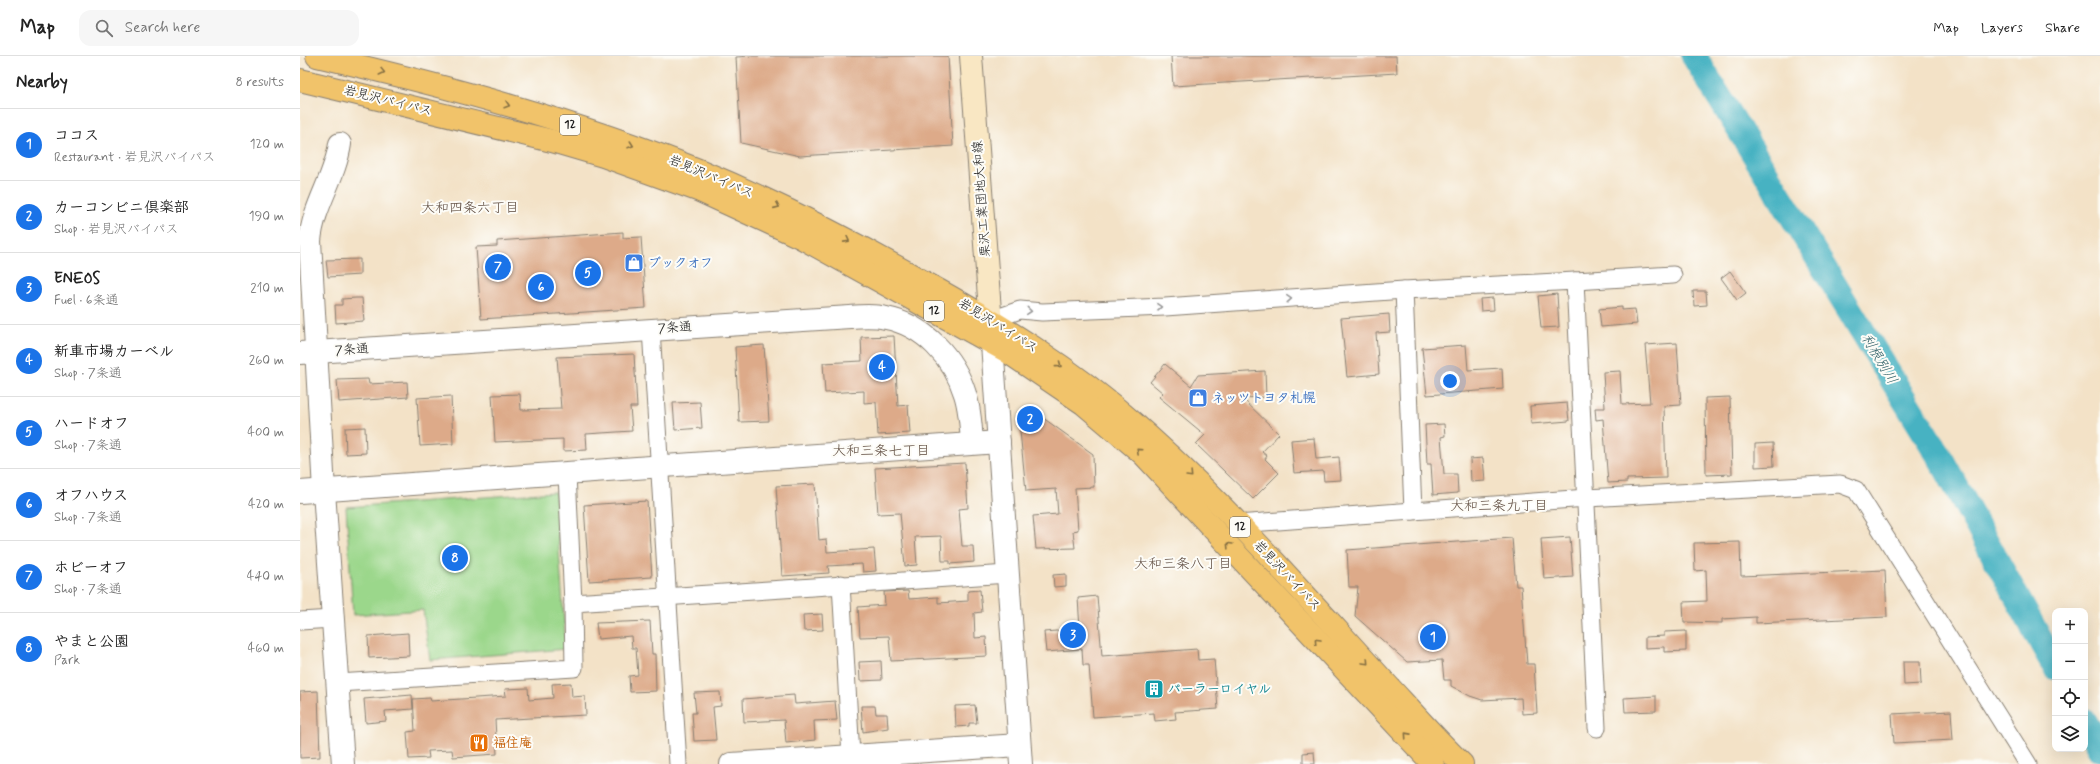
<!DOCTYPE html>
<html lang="en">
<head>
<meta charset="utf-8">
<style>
	body { margin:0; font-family:Mynerve,"Klee One",sans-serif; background:#f6f6f6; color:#222 }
	.controls { position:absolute; right:12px; bottom:12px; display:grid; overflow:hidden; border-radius:8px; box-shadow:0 4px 16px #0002 }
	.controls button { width:36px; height:36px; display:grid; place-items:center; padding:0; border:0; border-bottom:1px solid #e0e0e0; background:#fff; color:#222; font:20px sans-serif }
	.you { position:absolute; left:1150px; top:325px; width:14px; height:14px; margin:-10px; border:3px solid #fff; border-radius:50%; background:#1a73e8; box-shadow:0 0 0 6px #1a73e833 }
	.badge { display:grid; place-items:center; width:26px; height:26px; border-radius:50%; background:#1a73e8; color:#fff; font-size:13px; font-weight:700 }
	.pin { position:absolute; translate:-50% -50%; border:2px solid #fff; box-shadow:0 1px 4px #0006 }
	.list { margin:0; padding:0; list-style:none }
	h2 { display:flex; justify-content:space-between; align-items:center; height:52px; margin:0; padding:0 16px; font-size:17px }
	h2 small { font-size:13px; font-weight:400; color:#767676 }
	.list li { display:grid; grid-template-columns:26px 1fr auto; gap:12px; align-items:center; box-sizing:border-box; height:72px; padding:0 16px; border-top:1px solid #e0e0e0 }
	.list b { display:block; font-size:15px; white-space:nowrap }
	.list p { margin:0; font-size:13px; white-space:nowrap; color:#767676 }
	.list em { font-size:13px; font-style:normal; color:#767676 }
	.icon { flex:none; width:22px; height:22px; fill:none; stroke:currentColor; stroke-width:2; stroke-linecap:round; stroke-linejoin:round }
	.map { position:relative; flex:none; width:1800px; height:708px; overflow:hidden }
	header { display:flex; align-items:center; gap:24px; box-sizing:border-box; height:56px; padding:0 20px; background:#fff; border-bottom:1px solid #e0e0e0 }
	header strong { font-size:19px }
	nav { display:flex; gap:22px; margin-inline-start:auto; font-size:14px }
	.search { width:280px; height:36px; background:#f6f6f6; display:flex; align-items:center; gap:10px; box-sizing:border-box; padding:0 14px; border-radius:12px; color:#767676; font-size:15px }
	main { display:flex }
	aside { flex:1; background:#fff }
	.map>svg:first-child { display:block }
	.green { fill:#9bd78b; stroke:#5c7a54 }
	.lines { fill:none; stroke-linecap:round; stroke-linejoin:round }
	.river { stroke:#46b2c2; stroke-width:26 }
	.building { fill:#ddaa89 }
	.minor-casing { stroke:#887f72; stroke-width:19 }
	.tertiary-casing { stroke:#887f72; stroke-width:24 }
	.secondary-casing { stroke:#887f72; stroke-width:24 }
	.trunk-casing { stroke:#887f72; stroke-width:24 }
	.minor { stroke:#fff; stroke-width:17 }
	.tertiary { stroke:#fff; stroke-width:22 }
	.secondary { stroke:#f9e7c3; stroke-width:22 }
	.trunk { stroke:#f1c36a; stroke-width:22 }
	.oneway { stroke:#867043 }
	.oneway2 { stroke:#999 }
	.labels { text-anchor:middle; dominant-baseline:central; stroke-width:4; stroke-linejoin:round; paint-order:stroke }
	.shield { fill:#fdfcf7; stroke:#605f5e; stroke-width:1 }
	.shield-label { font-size:12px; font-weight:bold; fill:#1c1c1c }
	.street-label { font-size:13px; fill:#1c1c1c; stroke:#fdfcf7 }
	.shop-label { font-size:13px; font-weight:bold; fill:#366cbe; stroke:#fdfcf7; text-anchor:start }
	.culture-label { font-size:13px; font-weight:bold; fill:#0d838f; stroke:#fdfcf7; text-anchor:start }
	.food-label { font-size:13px; font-weight:bold; fill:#c56008; stroke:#fdfcf7; text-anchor:start }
	.neighbourhood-label { font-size:14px; fill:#604e42; stroke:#fdfcf7 }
	.water-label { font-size:14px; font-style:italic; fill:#2f6067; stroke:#fdfcf7 }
</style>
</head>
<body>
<header>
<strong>Map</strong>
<div class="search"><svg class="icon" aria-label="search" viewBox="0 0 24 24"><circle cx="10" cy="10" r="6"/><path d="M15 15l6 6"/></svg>Search here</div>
<nav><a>Map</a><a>Layers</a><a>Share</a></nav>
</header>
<main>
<aside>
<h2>Nearby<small>8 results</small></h2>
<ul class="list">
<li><span class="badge">1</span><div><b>ココス</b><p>Restaurant · 岩見沢バイパス</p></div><em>120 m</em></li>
<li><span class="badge">2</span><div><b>カーコンビニ倶楽部</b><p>Shop · 岩見沢バイパス</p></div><em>190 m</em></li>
<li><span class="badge">3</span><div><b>ENEOS</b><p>Fuel · 6条通</p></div><em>210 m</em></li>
<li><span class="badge">4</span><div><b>新車市場カーベル</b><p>Shop · 7条通</p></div><em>260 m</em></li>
<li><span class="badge">5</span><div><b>ハードオフ</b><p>Shop · 7条通</p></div><em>400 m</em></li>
<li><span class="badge">6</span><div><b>オフハウス</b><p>Shop · 7条通</p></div><em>420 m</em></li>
<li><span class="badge">7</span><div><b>ホビーオフ</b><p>Shop · 7条通</p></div><em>440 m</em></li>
<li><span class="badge">8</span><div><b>やまと公園</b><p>Park</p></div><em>460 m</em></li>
</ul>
</aside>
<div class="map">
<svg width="1800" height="708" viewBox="0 0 1800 708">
	<rect width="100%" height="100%" fill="#fdfcf7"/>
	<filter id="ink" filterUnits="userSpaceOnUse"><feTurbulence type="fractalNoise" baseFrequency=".025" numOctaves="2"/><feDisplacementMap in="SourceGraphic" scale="8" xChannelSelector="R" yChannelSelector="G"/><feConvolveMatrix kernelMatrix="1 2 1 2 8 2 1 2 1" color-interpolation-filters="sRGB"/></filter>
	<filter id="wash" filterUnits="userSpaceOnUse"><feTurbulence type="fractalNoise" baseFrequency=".012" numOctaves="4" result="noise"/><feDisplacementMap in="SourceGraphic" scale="16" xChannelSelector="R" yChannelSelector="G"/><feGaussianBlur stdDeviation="0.9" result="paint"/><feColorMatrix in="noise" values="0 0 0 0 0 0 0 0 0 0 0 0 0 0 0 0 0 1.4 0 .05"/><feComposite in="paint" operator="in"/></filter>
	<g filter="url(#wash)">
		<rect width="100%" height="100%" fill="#f3e2c7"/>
		<polygon class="green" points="255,436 266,593 130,604 123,554 53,559 46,451"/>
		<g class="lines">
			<g class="river">
				<polyline points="1394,0 1642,405 1755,611"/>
				<polyline points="1785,666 1800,693"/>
			</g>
		</g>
		<g id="blocks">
			<g class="building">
				<polygon points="451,0 648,0 653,90 500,100 441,87 436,1"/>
				<polygon points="871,0 1096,0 1097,17 873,30"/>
				<polygon points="323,176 323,182 341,181 346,252 181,263 176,191 197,190 197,185"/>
				<polygon points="60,203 60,219 28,221 26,204"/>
				<polygon points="1430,215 1446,237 1437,244 1421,222"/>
				<polygon points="1393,235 1406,235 1407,249 1394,250"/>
				<polygon points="1257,238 1259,271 1241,272 1238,240"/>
				<polygon points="56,242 62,242 64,265 36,267 35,249 42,249 42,243"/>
				<polygon points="1193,242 1194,254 1181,255 1180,243"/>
				<polygon points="1322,251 1322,254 1335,253 1337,268 1301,271 1299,253"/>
				<polygon points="1089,258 1090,276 1076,277 1079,318 1047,321 1041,262"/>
				<polygon points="594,280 598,350 608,349 610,377 578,379 576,346 564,347 564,335 525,337 523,307 562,305 561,281"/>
				<polygon points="1377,287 1381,349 1364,350 1366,422 1327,423 1327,426 1308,427 1303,363 1296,364 1295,352 1305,352 1303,316 1320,315 1322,348 1350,347 1345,289"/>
				<polygon points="464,289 469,365 439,366 435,291"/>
				<polygon points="1166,289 1168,314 1202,312 1203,333 1127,339 1122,292"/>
				<polygon points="334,298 337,351 330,351 332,375 286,378 287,394 263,395 263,383 195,386 192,339 220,338 221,354 261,353 257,301"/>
				<polygon points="865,308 891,330 898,319 965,315 966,341 942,342 979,378 962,396 967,400 965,403 979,417 953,443 896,388 905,379 859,341 863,337 850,326"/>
				<polygon points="68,323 69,328 107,326 108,341 39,346 37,324"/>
				<polygon points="151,340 153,388 120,390 117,342"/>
				<polygon points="1430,341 1432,418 1406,419 1405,342"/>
				<polygon points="400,346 402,372 375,374 373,347"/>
				<polygon points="1267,347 1269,365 1231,368 1230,350"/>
				<polygon points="728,351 793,398 794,431 775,432 778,474 773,475 775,492 736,493 733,460 758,458 756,433 726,435 719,365"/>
				<polygon points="1144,368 1145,380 1141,381 1144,418 1157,418 1158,437 1133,439 1131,408 1127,408 1125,369"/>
				<polygon points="65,371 66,397 46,398 45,372"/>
				<polygon points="1014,382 1016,403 1039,401 1041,424 1024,425 1023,415 994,417 991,384"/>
				<polygon points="1473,387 1474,410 1455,411 1455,388"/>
				<polygon points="1183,402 1185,425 1171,426 1170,403"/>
				<polygon points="665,407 668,452 659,453 662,490 673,490 674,506 650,508 650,505 642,505 641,480 615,481 617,509 605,510 600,457 578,458 575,412"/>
				<polygon points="515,428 519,484 526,483 527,496 574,493 576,515 563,516 562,508 528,510 529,517 482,520 476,430"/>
				<polygon points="347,445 352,521 289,525 284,449"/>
				<polygon points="1270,481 1273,521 1244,523 1241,483"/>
				<polygon points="1212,482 1216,530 1221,530 1227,608 1234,608 1237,657 1222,658 1221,642 1182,644 1170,640 1151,630 1151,624 1144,624 1142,604 1107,606 1055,560 1058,531 1049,531 1047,494"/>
				<polygon points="1440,486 1441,520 1585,514 1587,561 1456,567 1456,561 1422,563 1422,567 1384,566 1383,546 1407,545 1406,514 1395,515 1394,487"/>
				<polygon points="766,518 766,530 754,531 753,519"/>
				<polygon points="680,534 682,556 674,557 675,582 686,581 687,600 591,605 589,580 560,581 558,551 585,549 584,536 608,535 609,543 638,541 638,547 668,545 668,535"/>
				<polygon points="797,540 802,600 897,593 898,604 914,603 918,653 875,656 876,663 855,665 854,657 793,661 789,609 783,609 782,593 746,596 744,576 780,573 778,542"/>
				<polygon points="522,558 523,574 504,575 503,559"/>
				<polygon points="350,565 352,598 355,598 356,635 330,636 329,620 338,619 336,592 332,592 331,580 298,583 296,567"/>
				<polygon points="1386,575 1386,595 1364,596 1364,591 1345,592 1345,581 1364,580 1364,576"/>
				<polygon points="108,577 109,600 69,602 68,580"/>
				<polygon points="581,605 582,624 560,625 559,606"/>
				<polygon points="1603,606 1620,606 1621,628 1604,629"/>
				<polygon points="271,627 272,641 285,640 286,659 195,664 197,698 153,701 152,694 128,695 129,702 109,703 107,676 115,675 113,643 130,642 131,645 206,640 205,633 228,632 229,644 253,642 252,628"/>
				<polygon points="18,635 20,701 0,702 0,636"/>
				<polygon points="420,636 421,650 413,651 416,684 394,685 392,657 396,657 394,637"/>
				<polygon points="112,639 113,653 85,655 86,665 66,667 64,643"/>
				<polygon points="494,639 495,648 535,645 537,664 514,665 515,684 486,687 484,664 444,666 443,643"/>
				<polygon points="1356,640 1356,655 1325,656 1324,642"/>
				<polygon points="675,649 677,667 669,667 669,670 656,671 655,650"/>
				<polygon points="561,650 575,650 576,658 587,658 588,672 563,676"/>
				<polygon points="1651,655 1653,684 1594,687 1592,658"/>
				<polygon points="1014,696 1015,708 1003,708 1003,697"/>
			</g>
		</g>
	</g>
	<g filter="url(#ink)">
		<use href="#blocks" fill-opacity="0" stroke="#887f72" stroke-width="1"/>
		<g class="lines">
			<defs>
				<g id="minor">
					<polyline points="1275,225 1373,219"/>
					<polyline points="1104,234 1113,455"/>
					<polyline points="691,264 720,254 742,256 865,251 1104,234 1275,225 1297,672"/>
					<polyline points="351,273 378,708"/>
					<polyline points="937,468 1287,442 1540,428 1556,434 1728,708"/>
					<polyline points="541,528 551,700"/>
					<polyline points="273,547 708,518"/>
					<polyline points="0,565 33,563"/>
					<polyline points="38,627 274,612 273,547 267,418"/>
				</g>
				<g id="tertiary">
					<path d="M40 88C35 122 13 150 10 185L24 435 43 708"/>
					<polyline points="692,287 721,708"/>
					<path d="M0 297 550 261C562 260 574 259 586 262 624 269 654 302 665 338 670 353 671 371 672 387"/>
					<polyline points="0,436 699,386"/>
					<polyline points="431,708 719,689"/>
				</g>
				<polyline id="secondary" points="671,0 692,282"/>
				<g id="trunk">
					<path d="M17 0C147 30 277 65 401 115 478 147 552 185 624 226 698 267 772 312 836 369 924 446 1002 536 1081 622 1108 651 1134 681 1162 708"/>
					<polyline points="0,24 252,85 303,100 400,135 500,181 706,295 784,348 843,398 1133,708"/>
				</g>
			</defs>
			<use href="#minor" class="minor-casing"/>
			<use href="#tertiary" class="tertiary-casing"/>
			<use href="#secondary" class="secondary-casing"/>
			<use href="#trunk" class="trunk-casing"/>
			<use href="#minor" class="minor"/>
			<use href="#tertiary" class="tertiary"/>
			<use href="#secondary" class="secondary"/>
			<use href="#trunk" class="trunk"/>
		</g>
		<defs><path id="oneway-chevron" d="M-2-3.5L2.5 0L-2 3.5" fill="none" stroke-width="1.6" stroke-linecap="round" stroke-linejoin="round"/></defs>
		<g class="oneway">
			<use href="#oneway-chevron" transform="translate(82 16) rotate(14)"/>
			<use href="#oneway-chevron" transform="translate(207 49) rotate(17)"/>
			<use href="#oneway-chevron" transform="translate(331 89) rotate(19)"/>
			<use href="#oneway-chevron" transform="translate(477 150) rotate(24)"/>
			<use href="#oneway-chevron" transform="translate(547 184) rotate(28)"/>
			<use href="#oneway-chevron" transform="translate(759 309) rotate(36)"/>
			<use href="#oneway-chevron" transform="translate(839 395) rotate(-138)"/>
			<use href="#oneway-chevron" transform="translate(890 419) rotate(46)"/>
			<use href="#oneway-chevron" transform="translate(929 489) rotate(-134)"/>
			<use href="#oneway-chevron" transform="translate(1017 585) rotate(-133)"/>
			<use href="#oneway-chevron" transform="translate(1066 606) rotate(47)"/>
			<use href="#oneway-chevron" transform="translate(1107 679) rotate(-132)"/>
		</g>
		<g class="oneway2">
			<use href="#oneway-chevron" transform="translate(989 243) rotate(-4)"/>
			<use href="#oneway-chevron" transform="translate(859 251) rotate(-3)"/>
			<use href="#oneway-chevron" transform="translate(729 255) rotate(5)"/>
		</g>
	</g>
	<defs>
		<symbol id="shop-square" viewBox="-11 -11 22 22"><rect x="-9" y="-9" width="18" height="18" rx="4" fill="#3f7fe0" stroke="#fdfcf7"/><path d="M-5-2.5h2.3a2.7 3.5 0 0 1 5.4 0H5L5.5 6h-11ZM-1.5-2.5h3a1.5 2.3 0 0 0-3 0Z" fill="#fff"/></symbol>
		<symbol id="building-square" viewBox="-11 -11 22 22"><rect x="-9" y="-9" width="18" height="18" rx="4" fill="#0f9aa8" stroke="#fdfcf7"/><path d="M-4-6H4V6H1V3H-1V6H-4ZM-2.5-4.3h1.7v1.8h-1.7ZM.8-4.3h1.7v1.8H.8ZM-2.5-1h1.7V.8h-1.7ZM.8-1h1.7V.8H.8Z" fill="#fff"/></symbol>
		<symbol id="restaurant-square" viewBox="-11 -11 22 22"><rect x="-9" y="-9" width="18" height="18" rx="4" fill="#e8710a" stroke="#fdfcf7"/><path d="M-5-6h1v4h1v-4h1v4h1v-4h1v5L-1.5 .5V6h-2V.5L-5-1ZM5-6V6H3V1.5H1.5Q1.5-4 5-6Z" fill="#fff"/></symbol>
	</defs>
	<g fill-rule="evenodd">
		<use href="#shop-square" x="323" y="196" width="22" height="22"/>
		<use href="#shop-square" x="887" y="331" width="22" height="22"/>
		<use href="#building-square" x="843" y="622" width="22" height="22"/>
		<use href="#restaurant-square" x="168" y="676" width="22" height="22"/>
	</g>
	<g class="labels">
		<g class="shield">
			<rect x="260" y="59" width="20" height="20" rx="3"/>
			<rect x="624" y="245" width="20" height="20" rx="3"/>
			<rect x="930" y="461" width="20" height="20" rx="3"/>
		</g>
		<g class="shield-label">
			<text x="270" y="69">12</text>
			<text x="634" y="255">12</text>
			<text x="940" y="471">12</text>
		</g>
		<g class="street-label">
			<text transform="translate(88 45) rotate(14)">岩見沢バイパス</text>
			<text transform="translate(411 121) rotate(23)">岩見沢バイパス</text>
			<text transform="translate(682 143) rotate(-94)">栗沢工業団地大和線</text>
			<text transform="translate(698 270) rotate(32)">岩見沢バイパス</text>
			<text transform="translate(375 272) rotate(-4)">7条通</text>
			<text transform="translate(52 294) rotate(-4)">7条通</text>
			<text transform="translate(987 520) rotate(47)">岩見沢バイパス</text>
		</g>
		<g class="shop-label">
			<text x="348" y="207">ブックオフ</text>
			<text x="912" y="342">ネッツトヨタ札幌</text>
		</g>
		<g class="culture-label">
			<text x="868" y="633">パーラーロイヤル</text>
		</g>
		<g class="food-label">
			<text x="193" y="687">福住庵</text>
		</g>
		<g class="neighbourhood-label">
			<text x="170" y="152">大和四条六丁目</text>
			<text x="581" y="395">大和三条七丁目</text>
			<text x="1199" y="450">大和三条九丁目</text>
			<text x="883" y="508">大和三条八丁目</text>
		</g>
		<g class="water-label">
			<text transform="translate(1579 303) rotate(59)">利根別川</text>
		</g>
	</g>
</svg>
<div class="controls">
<button>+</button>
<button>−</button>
<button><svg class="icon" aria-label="locate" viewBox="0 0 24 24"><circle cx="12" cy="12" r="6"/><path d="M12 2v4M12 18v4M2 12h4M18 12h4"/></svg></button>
<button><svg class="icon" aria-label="layers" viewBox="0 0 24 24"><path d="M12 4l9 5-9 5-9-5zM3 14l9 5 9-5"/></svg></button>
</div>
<div class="you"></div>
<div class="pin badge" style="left:1133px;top:581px">1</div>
<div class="pin badge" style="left:730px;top:363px">2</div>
<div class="pin badge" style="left:773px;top:579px">3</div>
<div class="pin badge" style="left:582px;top:311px">4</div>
<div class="pin badge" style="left:288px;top:217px">5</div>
<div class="pin badge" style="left:241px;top:231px">6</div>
<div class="pin badge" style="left:198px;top:211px">7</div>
<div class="pin badge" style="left:155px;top:502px">8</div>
</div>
</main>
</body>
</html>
